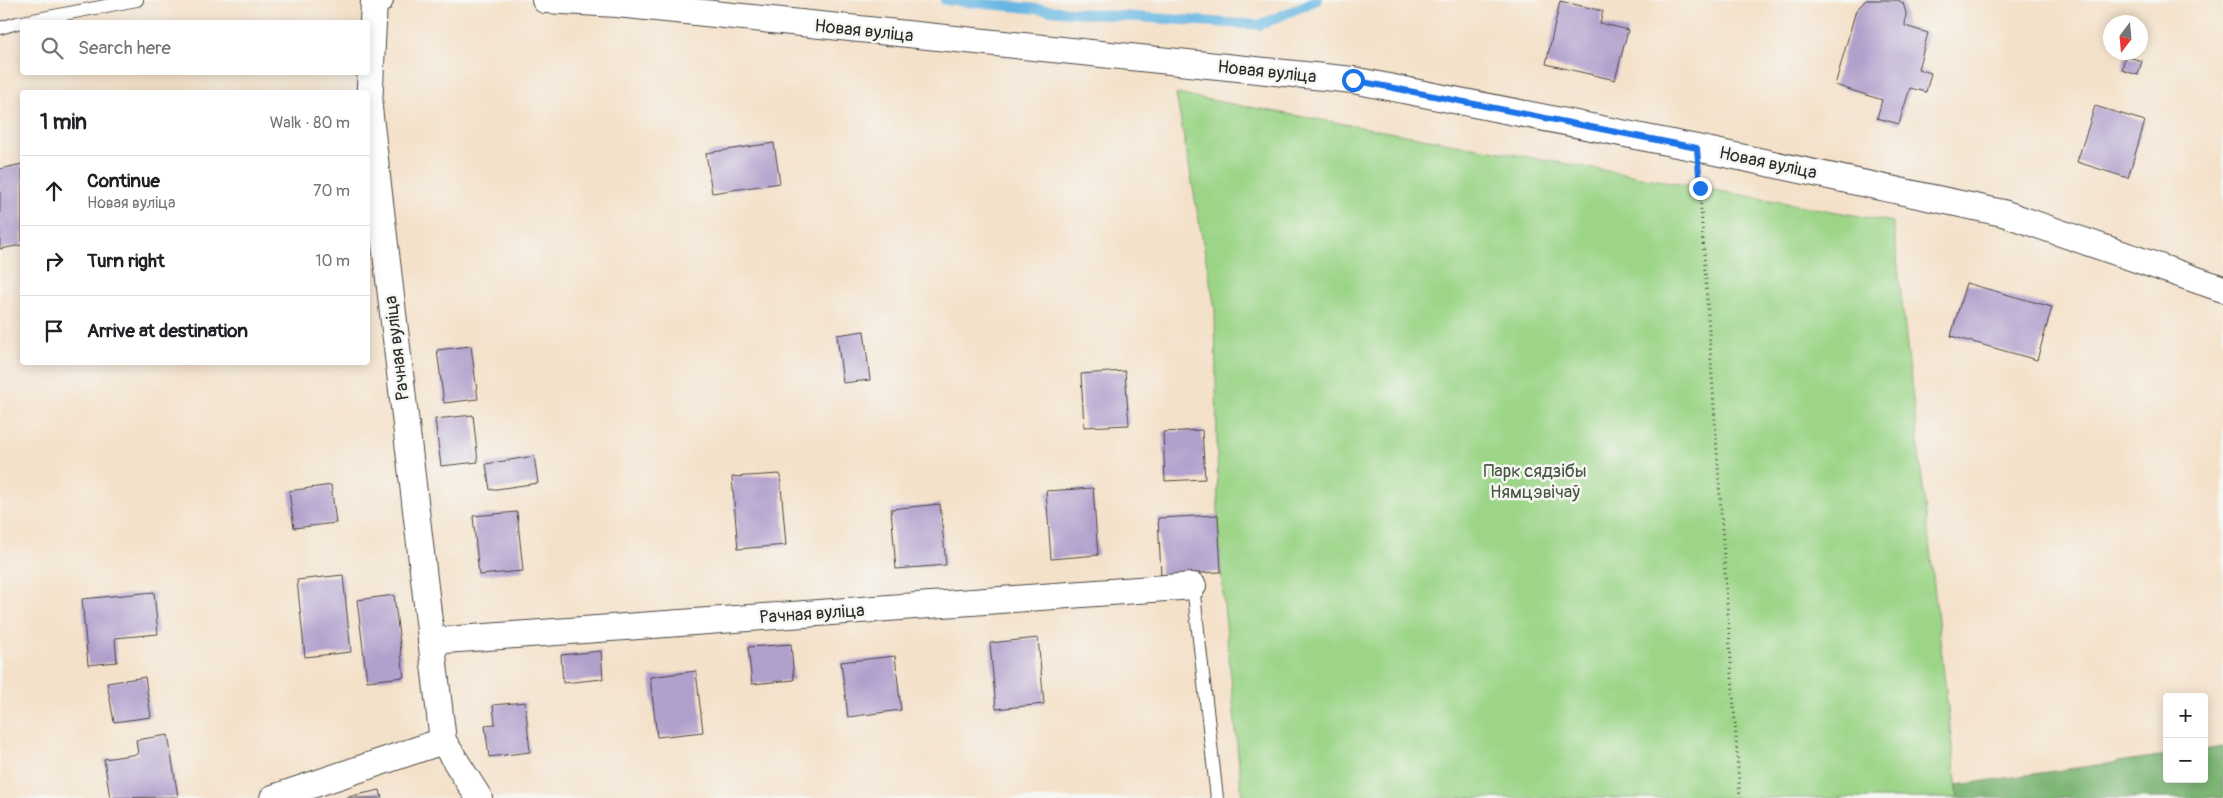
<!DOCTYPE html>
<html lang="en">
<head>
<meta charset="utf-8">
<style>
	body { margin:0; font-family:Pangolin,sans-serif; background:#f6f6f6; color:#202124 }
	.controls { position:absolute; right:15px; bottom:15px; display:grid; overflow:hidden; border-radius:5px; box-shadow:0 2px 12px #0003 }
	.controls button { width:45px; height:45px; display:grid; place-items:center; padding:0; border:0; border-bottom:1px solid #e0e0e0; background:#fff; color:#202124; font:25px sans-serif }
	.compass { position:absolute; left:2103px; top:15px; width:45px; height:45px; border-radius:50%; background:#fff; box-shadow:0 2px 12px #0003; rotate:196deg }
	.stop { position:absolute; width:15px; height:15px; margin:-11px; border:4px solid #1a73e8; border-radius:50%; background:#fff }
	.stop.end { background:#1a73e8; border-color:#fff; box-shadow:0 1px 5px #0008 }
	.list { margin:0; padding:0; list-style:none }
	h2 { display:flex; justify-content:space-between; align-items:center; height:65px; margin:0; padding:0 20px; font-size:21px }
	h2 small { font-size:16px; font-weight:400; color:#757577 }
	.list li { display:grid; grid-template-columns:32px 1fr auto; gap:15px; align-items:center; box-sizing:border-box; height:70px; padding:0 20px; border-top:1px solid #e0e0e0 }
	.list b { display:block; font-size:19px; white-space:nowrap }
	.list p { margin:0; font-size:16px; white-space:nowrap; color:#757577 }
	.list em { font-size:16px; font-style:normal; color:#757577 }
	.icon { flex:none; width:28px; height:28px; fill:none; stroke:currentColor; stroke-width:2; stroke-linecap:round; stroke-linejoin:round }
	.map { position:relative; flex:none; width:2223px; height:798px; overflow:hidden }
	.search { position:absolute; background:#fff; box-shadow:0 2px 12px #0003; left:20px; top:20px; width:350px; height:55px; display:flex; align-items:center; gap:12px; box-sizing:border-box; padding:0 18px; border-radius:5px; color:#757577; font-size:19px }
	.panel { position:absolute; background:#fff; box-shadow:0 2px 12px #0003; left:20px; top:90px; width:350px; height:275px; border-radius:5px }
	.map>svg:first-child { display:block }
	.green { fill:#9cd588; stroke:#64805a }
	.forest { fill:#7db674; stroke:#547050 }
	.lines { fill:none; stroke-linecap:round; stroke-linejoin:round }
	.stream { stroke:#68b7e3; stroke-width:10 }
	.building { fill:#b19fcc }
	.service-casing { stroke:#494643; stroke-width:14 }
	.minor-casing { stroke:#494643; stroke-width:28 }
	.path { stroke:#494643; stroke-width:3; stroke-dasharray:1 4; stroke-linecap:butt }
	.service { stroke:#fff; stroke-width:12 }
	.minor { stroke:#fff; stroke-width:26 }
	.route { stroke:#1a73e8; stroke-width:6 }
	.labels { text-anchor:middle; dominant-baseline:central; stroke-width:5; stroke-linejoin:round; paint-order:stroke }
	.street-label { font-size:18px; fill:#2b2b2b; stroke:#f6f6f2 }
	.park-label { font-size:18px; fill:#475642; stroke:#f6f6f2 }
</style>
</head>
<body>
<div class="map">
<svg width="2223" height="798" viewBox="0 0 2223 798">
	<rect width="100%" height="100%" fill="#f6f6f2"/>
	<filter id="ink" filterUnits="userSpaceOnUse"><feTurbulence type="fractalNoise" baseFrequency=".02" numOctaves="2"/><feDisplacementMap in="SourceGraphic" scale="10" xChannelSelector="R" yChannelSelector="G"/><feConvolveMatrix kernelMatrix="1 2 1 2 8 2 1 2 1" color-interpolation-filters="sRGB"/></filter>
	<filter id="wash" filterUnits="userSpaceOnUse"><feTurbulence type="fractalNoise" baseFrequency=".0096" numOctaves="4" result="noise"/><feDisplacementMap in="SourceGraphic" scale="20" xChannelSelector="R" yChannelSelector="G"/><feGaussianBlur stdDeviation="1.12" result="paint"/><feColorMatrix in="noise" values="0 0 0 0 0 0 0 0 0 0 0 0 0 0 0 0 0 1.4 0 .05"/><feComposite in="paint" operator="in"/></filter>
	<g filter="url(#wash)">
		<rect width="100%" height="100%" fill="#f4e1c9"/>
		<polygon class="green" points="1176,94 1893,222 1958,798 1242,798 1221,572 1218,515 1215,309"/>
		<polygon class="forest" points="2223,747 2223,798 1958,798 1957,785 2167,755 2167,779 2204,779 2204,750"/>
		<g class="lines">
			<polyline class="stream" points="945,0 1091,14 1260,25 1317,0"/>
		</g>
		<g id="blocks">
			<g class="building">
				<polygon points="1866,0 1898,0 1903,3 1906,13 1905,26 1928,33 1918,69 1931,73 1926,92 1910,88 1899,124 1877,118 1882,100 1835,85 1856,10"/>
				<polygon points="1560,1 1603,11 1600,23 1628,30 1615,80 1546,64"/>
				<polygon points="2125,56 2142,61 2138,75 2122,70"/>
				<polygon points="2095,106 2145,121 2128,178 2077,162"/>
				<polygon points="774,143 780,183 712,193 706,153"/>
				<polygon points="22,164 22,245 0,249 0,169"/>
				<polygon points="1966,283 2052,307 2037,360 1951,336"/>
				<polygon points="864,331 870,380 843,383 837,335"/>
				<polygon points="471,346 478,399 444,403 437,350"/>
				<polygon points="1125,371 1129,425 1084,427 1081,374"/>
				<polygon points="473,415 478,462 441,466 435,419"/>
				<polygon points="1202,430 1205,479 1165,481 1163,432"/>
				<polygon points="534,456 538,483 490,490 486,464"/>
				<polygon points="780,474 786,545 738,549 732,477"/>
				<polygon points="331,485 336,523 294,528 289,491"/>
				<polygon points="1093,488 1098,555 1051,559 1046,491"/>
				<polygon points="940,504 946,565 896,569 891,509"/>
				<polygon points="517,512 523,571 479,575 473,516"/>
				<polygon points="1218,515 1221,572 1161,575 1158,518"/>
				<polygon points="343,575 351,652 305,657 297,580"/>
				<polygon points="154,592 158,634 115,638 117,662 88,665 82,599"/>
				<polygon points="394,595 404,677 367,681 357,600"/>
				<polygon points="1038,638 1044,704 996,709 990,643"/>
				<polygon points="791,644 794,680 752,684 748,647"/>
				<polygon points="601,651 603,679 563,683 561,655"/>
				<polygon points="895,656 901,710 848,717 841,662"/>
				<polygon points="696,671 703,732 657,737 650,677"/>
				<polygon points="145,677 151,717 114,722 107,683"/>
				<polygon points="525,702 530,752 489,757 485,725 495,724 493,705"/>
				<polygon points="168,735 178,797 110,798 104,759 138,754 136,740"/>
				<polygon points="380,790 382,798 347,798 347,797"/>
			</g>
		</g>
	</g>
	<g filter="url(#ink)">
		<use href="#blocks" fill-opacity="0" stroke="#494643" stroke-width="1"/>
		<g class="lines">
			<defs>
				<g id="service">
					<polyline points="0,28 17,23 137,0"/>
					<polyline points="1193,586 1217,798"/>
				</g>
				<g id="minor">
					<polyline points="380,0 374,1 369,108 443,741 479,798"/>
					<polyline points="545,0 617,4 1353,80 1697,148 2003,213 2223,289"/>
					<polyline points="431,641 1193,586"/>
					<polyline points="273,798 443,741"/>
				</g>
			</defs>
			<use href="#service" class="service-casing"/>
			<use href="#minor" class="minor-casing"/>
			<polyline class="path" points="1699,179 1740,798"/>
			<use href="#service" class="service"/>
			<use href="#minor" class="minor"/>
		</g>
	</g>
	<g class="lines" filter="url(#ink)">
		<polyline class="route" points="1353,80 1697,148 1700,188"/>
	</g>
	<g class="labels">
		<g class="street-label">
			<text transform="translate(864 31) rotate(6)">Новая вуліца</text>
			<text transform="translate(1267 72) rotate(6)">Новая вуліца</text>
			<text transform="translate(1768 163) rotate(12)">Новая вуліца</text>
			<text transform="translate(397 348) rotate(-97)">Рачная вуліца</text>
			<text transform="translate(812 614) rotate(-4)">Рачная вуліца</text>
		</g>
		<g class="park-label">
			<text x="1535" y="471">Парк сядзібы<tspan x="1535" dy="21">Нямцэвічаў</tspan></text>
		</g>
	</g>
</svg>
<div class="controls">
<button>+</button>
<button>−</button>
</div>
<svg class="compass" viewBox="-18 -18 36 36"><path d="M0-13l5 13h-10z" fill="#e53935"/><path d="M0 13l5-13h-10z" fill="#757577"/></svg>
<div class="stop" style="left:1353px;top:80px"></div>
<div class="stop end" style="left:1700px;top:188px"></div>
<div class="search"><svg class="icon" aria-label="search" viewBox="0 0 24 24"><circle cx="10" cy="10" r="6"/><path d="M15 15l6 6"/></svg>Search here</div>
<section class="panel">
<h2>1 min<small>Walk · 80 m</small></h2>
<ul class="list">
<li><svg class="icon" aria-label="ahead" viewBox="0 0 24 24"><path d="M12 20V5M6 11l6-6 6 6"/></svg><div><b>Continue</b><p>Новая вуліца</p></div><em>70 m</em></li>
<li><svg class="icon" aria-label="right" viewBox="0 0 24 24"><path d="M7 20v-9h11M14 6l5 5-5 5"/></svg><div><b>Turn right</b></div><em>10 m</em></li>
<li><svg class="icon" aria-label="arrive" viewBox="0 0 24 24"><path d="M6 21V4h12l-3 4 3 4H6"/></svg><div><b>Arrive at destination</b></div></li>
</ul>
</section>
</div>
</body>
</html>
